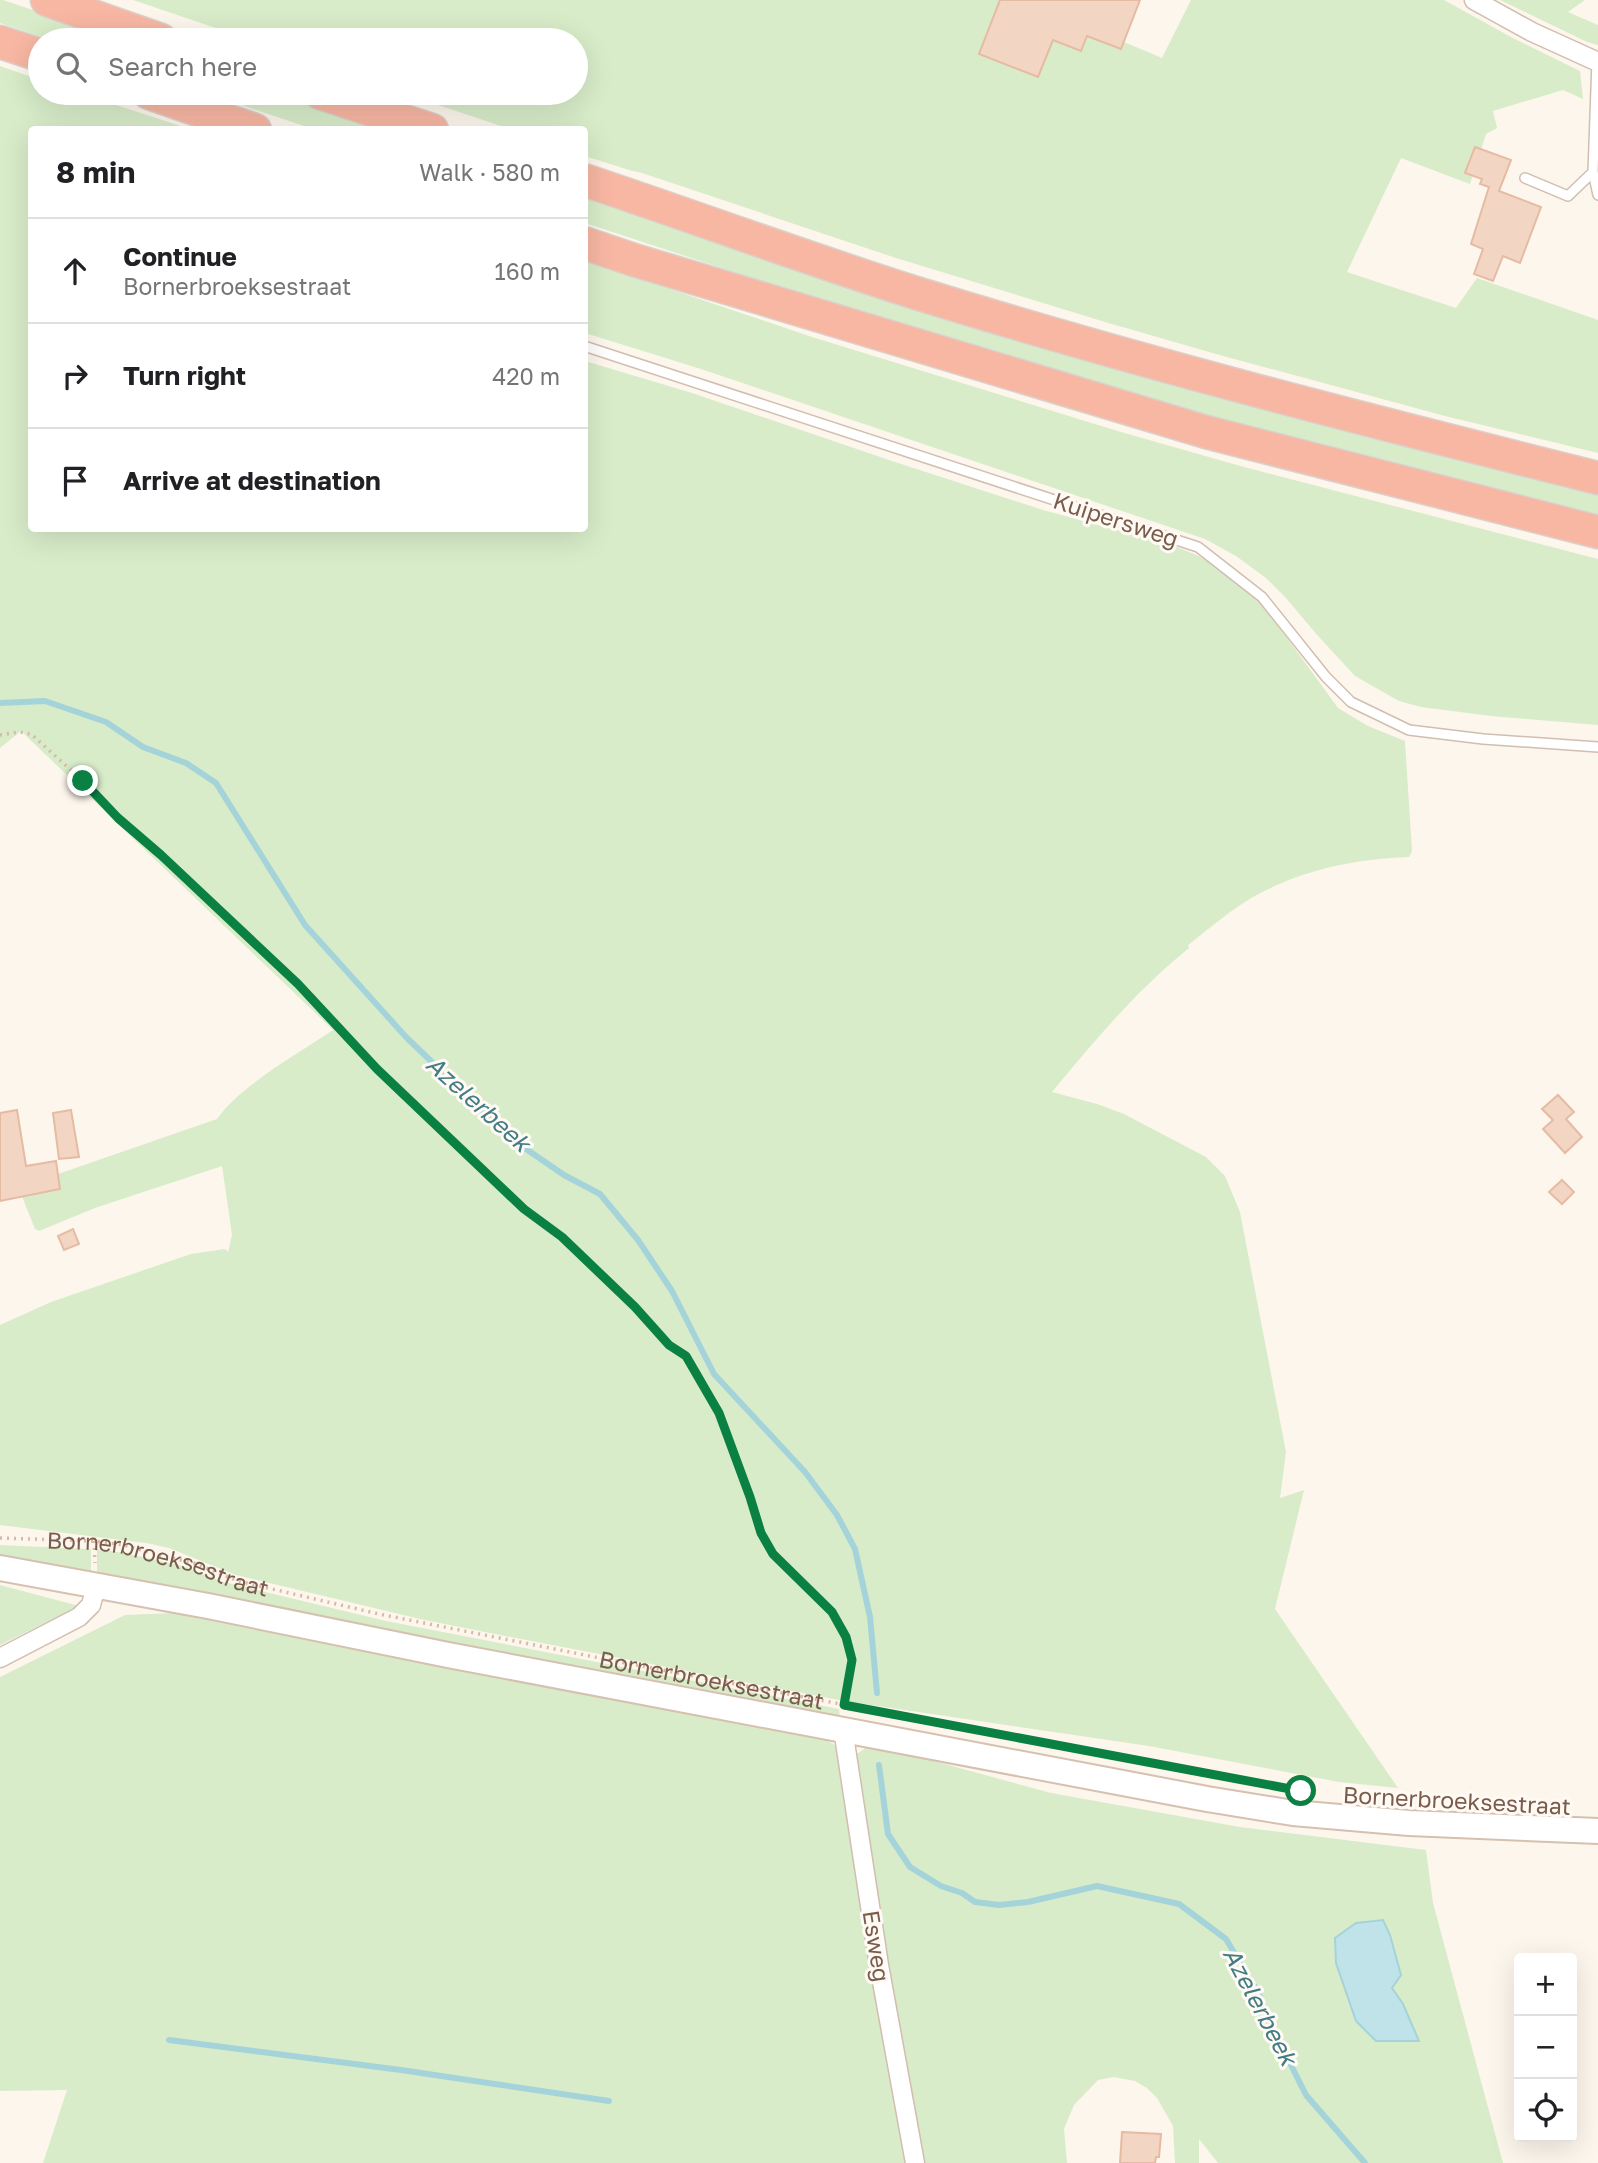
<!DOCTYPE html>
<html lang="en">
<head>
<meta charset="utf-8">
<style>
	body { margin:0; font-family:"Golos Text",sans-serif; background:#f6f6f6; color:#202124 }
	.controls { position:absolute; right:21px; bottom:21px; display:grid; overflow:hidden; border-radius:7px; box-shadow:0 7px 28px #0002 }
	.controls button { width:63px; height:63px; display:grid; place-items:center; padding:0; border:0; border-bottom:2px solid #e0e0e0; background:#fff; color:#202124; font:35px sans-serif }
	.stop { position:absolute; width:21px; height:21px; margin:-16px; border:5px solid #0b8043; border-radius:50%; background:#fff }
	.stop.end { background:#0b8043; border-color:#fff; box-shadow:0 2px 7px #0008 }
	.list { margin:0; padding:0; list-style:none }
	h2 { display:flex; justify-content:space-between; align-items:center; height:91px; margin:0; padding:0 28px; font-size:30px }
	h2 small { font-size:23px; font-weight:400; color:#757577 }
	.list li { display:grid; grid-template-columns:46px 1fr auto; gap:21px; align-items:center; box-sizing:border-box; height:105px; padding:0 28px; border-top:2px solid #e0e0e0 }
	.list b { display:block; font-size:26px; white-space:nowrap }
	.list p { margin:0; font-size:23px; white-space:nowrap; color:#757577 }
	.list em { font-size:23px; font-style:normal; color:#757577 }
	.icon { flex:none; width:38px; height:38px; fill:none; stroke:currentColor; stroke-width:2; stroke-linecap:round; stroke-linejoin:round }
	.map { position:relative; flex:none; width:1598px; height:2163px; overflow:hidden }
	.search { position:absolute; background:#fff; box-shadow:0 7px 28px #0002; left:28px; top:28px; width:560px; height:77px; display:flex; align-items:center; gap:18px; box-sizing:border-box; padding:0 24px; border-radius:38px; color:#757577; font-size:26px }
	.panel { position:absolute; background:#fff; box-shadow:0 7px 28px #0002; left:28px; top:126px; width:560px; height:406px; border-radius:7px }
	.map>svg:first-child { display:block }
	.green { fill:#d8ecc9 }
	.water { fill:#bfe3e8; stroke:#a5d3da; stroke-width:2 }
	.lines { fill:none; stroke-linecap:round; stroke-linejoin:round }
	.stream { stroke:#a5d3da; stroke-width:6 }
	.building { fill:#f3d5c3; stroke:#e6bba3; stroke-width:2 }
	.service-casing { stroke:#d1beb0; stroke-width:12 }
	.minor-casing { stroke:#d1beb0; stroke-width:21 }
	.secondary-casing { stroke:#d6c0b0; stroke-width:28 }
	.motorway-casing { stroke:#dad1cd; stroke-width:35 }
	.path { stroke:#d9b8a5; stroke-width:3.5; stroke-dasharray:2 5; stroke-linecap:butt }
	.service { stroke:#fff; stroke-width:9 }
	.minor { stroke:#fff; stroke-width:18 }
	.secondary { stroke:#fff; stroke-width:24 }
	.motorway { stroke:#f7b7a3; stroke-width:32 }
	.route { stroke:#0b8043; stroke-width:9 }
	.labels { text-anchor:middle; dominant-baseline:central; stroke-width:6; stroke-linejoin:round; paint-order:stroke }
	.street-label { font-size:23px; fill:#7a5c4d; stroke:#fffaf3 }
	.water-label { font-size:24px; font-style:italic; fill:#437c86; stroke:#fffaf3 }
</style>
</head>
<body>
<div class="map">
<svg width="1598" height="2163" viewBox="0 0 1598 2163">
	<rect width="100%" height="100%" fill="#fdf6ec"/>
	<g class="green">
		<polygon points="0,0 3,0 123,40 51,40 0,23"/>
		<polygon points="133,0 1024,0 1162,58 1191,0 1444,0 1509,36 1580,71 1583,99 1563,90 1493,111 1497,128 1486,134 1470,184 1401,158 1347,272 1456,308 1477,278 1598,320 1598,453 1445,416 1216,354 1105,322 896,258 642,173 629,170 585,156 584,130 510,129 402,93 576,93 576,40 251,40"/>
		<polygon points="1500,0 1585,0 1568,12 1598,25 1598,45 1587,42"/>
		<path d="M0 66 40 80V93H79L190 129 32 130V528H584L585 361 692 393 892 461 1043 510 1172 545 1194 554 1213 563 1238 581 1261 602 1338 708 1368 726 1405 741 1412 851 1409 857C1354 859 1301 870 1253 897 1230 910 1209 929 1188 945L1189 948C1137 990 1095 1040 1052 1092L1097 1104 1124 1114 1206 1157 1225 1176 1240 1212 1286 1452 1280 1498 1304 1490 1275 1609 1398 1788 1339 1782 1149 1746 844 1701 505 1636 420 1619 236 1575 169 1548 146 1543 0 1525V1325L51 1302 191 1254 225 1249 228 1252 232 1235 222 1166 95 1208 39 1231 35 1229 17 1184 59 1178 58 1174 217 1119C240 1086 299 1053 333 1030L21 731 0 748Z"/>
		<polygon points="205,93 280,93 390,129 313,129"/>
		<polygon points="585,195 1317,422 1598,493 1598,518 1338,453 928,336 585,223"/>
		<polygon points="584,260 812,337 1121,432 1244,467 1598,559 1598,725 1491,716 1421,707 1399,701 1355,676 1318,636 1286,598 1266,578 1236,556 1205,539 701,369 585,333"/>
		<polygon points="0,1545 91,1549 91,1576 0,1558"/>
		<polygon points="97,1549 124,1553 183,1566 220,1581 386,1621 839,1709 840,1718 97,1577"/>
		<polygon points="0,1585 79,1606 0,1645"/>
		<polygon points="174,1613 267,1632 818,1735 835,1745 909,2163 43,2163 67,2090 0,2091 0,1677 125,1615"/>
		<polygon points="868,1746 886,1748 1051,1793 1240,1827 1426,1850 1433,1903 1503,2163 1218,2163 1199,2139 1199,2163 1175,2163 1173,2126 1157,2098 1147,2088 1135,2081 1114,2077 1098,2080 1074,2105 1064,2129 1067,2163 921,2163 860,1806 857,1754"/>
	</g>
	<polygon class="water" points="1383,1920 1390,1935 1401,1975 1392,1988 1403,2004 1419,2041 1376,2041 1356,2021 1336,1963 1335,1938 1356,1923"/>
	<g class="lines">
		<g class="stream">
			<polyline points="0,703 45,701 106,722 143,747 186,763 216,783 305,925 406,1037 513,1140 564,1175 600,1194 638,1240 672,1291 714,1374 805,1472 837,1515 855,1549 870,1617 877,1693"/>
			<polyline points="879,1765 888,1834 910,1867 941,1886 962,1893 975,1902 999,1905 1028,1902 1097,1886 1179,1904 1226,1939 1259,1994 1273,2029 1306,2095 1365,2163"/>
			<polyline points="169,2040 401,2070 609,2101"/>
		</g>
	</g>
	<g class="building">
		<polygon points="1000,0 1140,0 1121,49 1087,36 1081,51 1053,40 1038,77 979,54"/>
		<polygon points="1475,147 1511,160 1499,191 1541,207 1520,263 1503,256 1493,281 1474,274 1483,249 1471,244 1489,187 1480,184 1482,179 1465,173"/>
		<polygon points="1558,1095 1574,1112 1566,1119 1582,1137 1565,1153 1543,1129 1553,1120 1542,1109"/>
		<polygon points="17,1110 26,1166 56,1161 60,1189 0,1201 0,1113"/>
		<polygon points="71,1110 79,1157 59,1159 53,1113"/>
		<polygon points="1562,1180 1574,1192 1562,1204 1549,1192"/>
		<polygon points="73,1229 79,1244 64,1250 58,1236"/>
		<polygon points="1122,2132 1161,2134 1159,2157 1156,2157 1155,2163 1120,2163"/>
	</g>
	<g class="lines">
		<defs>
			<g id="service">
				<polyline points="1597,61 1593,172 1598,195"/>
				<polyline points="1525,178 1568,196 1593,172"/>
				<polyline points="584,346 1198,547 1262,597 1326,677 1351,702 1378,715 1409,730 1483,739 1598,747"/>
			</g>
			<g id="minor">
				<polyline points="1474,0 1532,32 1598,62"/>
				<polyline points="0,1658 79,1617 91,1605 96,1587"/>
				<polyline points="843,1729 879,1965 915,2163"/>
			</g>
			<polyline id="secondary" points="0,1568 208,1606 448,1655 1207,1799 1293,1813 1409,1823 1598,1831"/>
			<g id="motorway">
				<polyline points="47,0 161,40"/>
				<polyline points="0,42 40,55"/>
				<polyline points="149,93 255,130"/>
				<polyline points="320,93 432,130"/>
				<path d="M584 180C695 217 805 258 916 293 1141 363 1370 421 1598 478"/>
				<polyline points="584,243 634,260 1206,432 1598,532"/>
			</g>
		</defs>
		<use href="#service" class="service-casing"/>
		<use href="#minor" class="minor-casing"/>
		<use href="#secondary" class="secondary-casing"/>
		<use href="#motorway" class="motorway-casing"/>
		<g class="path">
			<polyline points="0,735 19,732 31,734 83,781 119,818 161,855 298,984 377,1069 524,1208 562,1237 635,1307 669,1345 686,1356 719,1413 750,1497 761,1533 773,1554 832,1612 846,1637 852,1660 844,1706"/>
			<path id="s1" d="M0 1538 94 1541 124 1545 159 1555 194 1563 238 1581 379 1614 610 1660 1239 1780"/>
			<polyline points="94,1541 95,1563"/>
		</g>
		<use href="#service" class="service"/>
		<use href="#minor" class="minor"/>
		<use href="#secondary" class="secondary"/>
		<use href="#motorway" class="motorway"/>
	</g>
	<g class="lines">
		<polyline class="route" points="83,781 118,818 161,855 298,984 377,1069 524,1209 562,1237 635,1307 669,1345 686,1356 719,1413 750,1497 761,1533 773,1554 832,1612 846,1637 852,1660 844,1705 1301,1791"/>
	</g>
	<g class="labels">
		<g class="street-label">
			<text transform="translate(1116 519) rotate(18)">Kuipersweg</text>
			<text stroke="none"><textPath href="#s1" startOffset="161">Bornerbroeksestraat</textPath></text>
			<text stroke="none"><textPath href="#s1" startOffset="728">Bornerbroeksestraat</textPath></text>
			<text transform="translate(1457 1800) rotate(3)">Bornerbroeksestraat</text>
			<text transform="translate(877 1946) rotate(81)">Esweg</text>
		</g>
		<g class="water-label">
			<text transform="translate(479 1103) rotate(42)">Azelerbeek</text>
			<text transform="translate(1261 2006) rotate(62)">Azelerbeek</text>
		</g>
	</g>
</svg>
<div class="controls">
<button>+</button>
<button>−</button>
<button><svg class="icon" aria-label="locate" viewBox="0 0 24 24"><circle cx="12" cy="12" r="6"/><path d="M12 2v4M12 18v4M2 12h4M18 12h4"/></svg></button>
</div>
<div class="stop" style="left:1301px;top:1791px"></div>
<div class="stop end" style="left:83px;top:781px"></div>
<div class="search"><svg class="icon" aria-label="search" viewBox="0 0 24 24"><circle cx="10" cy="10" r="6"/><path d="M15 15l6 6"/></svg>Search here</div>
<section class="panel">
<h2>8 min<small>Walk · 580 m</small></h2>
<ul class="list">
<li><svg class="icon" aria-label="ahead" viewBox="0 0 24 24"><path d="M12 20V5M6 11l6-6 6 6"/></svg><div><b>Continue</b><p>Bornerbroeksestraat</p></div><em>160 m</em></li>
<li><svg class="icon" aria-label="right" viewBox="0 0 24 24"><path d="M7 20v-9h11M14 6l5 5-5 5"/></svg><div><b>Turn right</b></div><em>420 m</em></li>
<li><svg class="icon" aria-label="arrive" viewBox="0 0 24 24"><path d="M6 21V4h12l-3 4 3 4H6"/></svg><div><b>Arrive at destination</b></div></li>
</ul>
</section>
</div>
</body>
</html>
